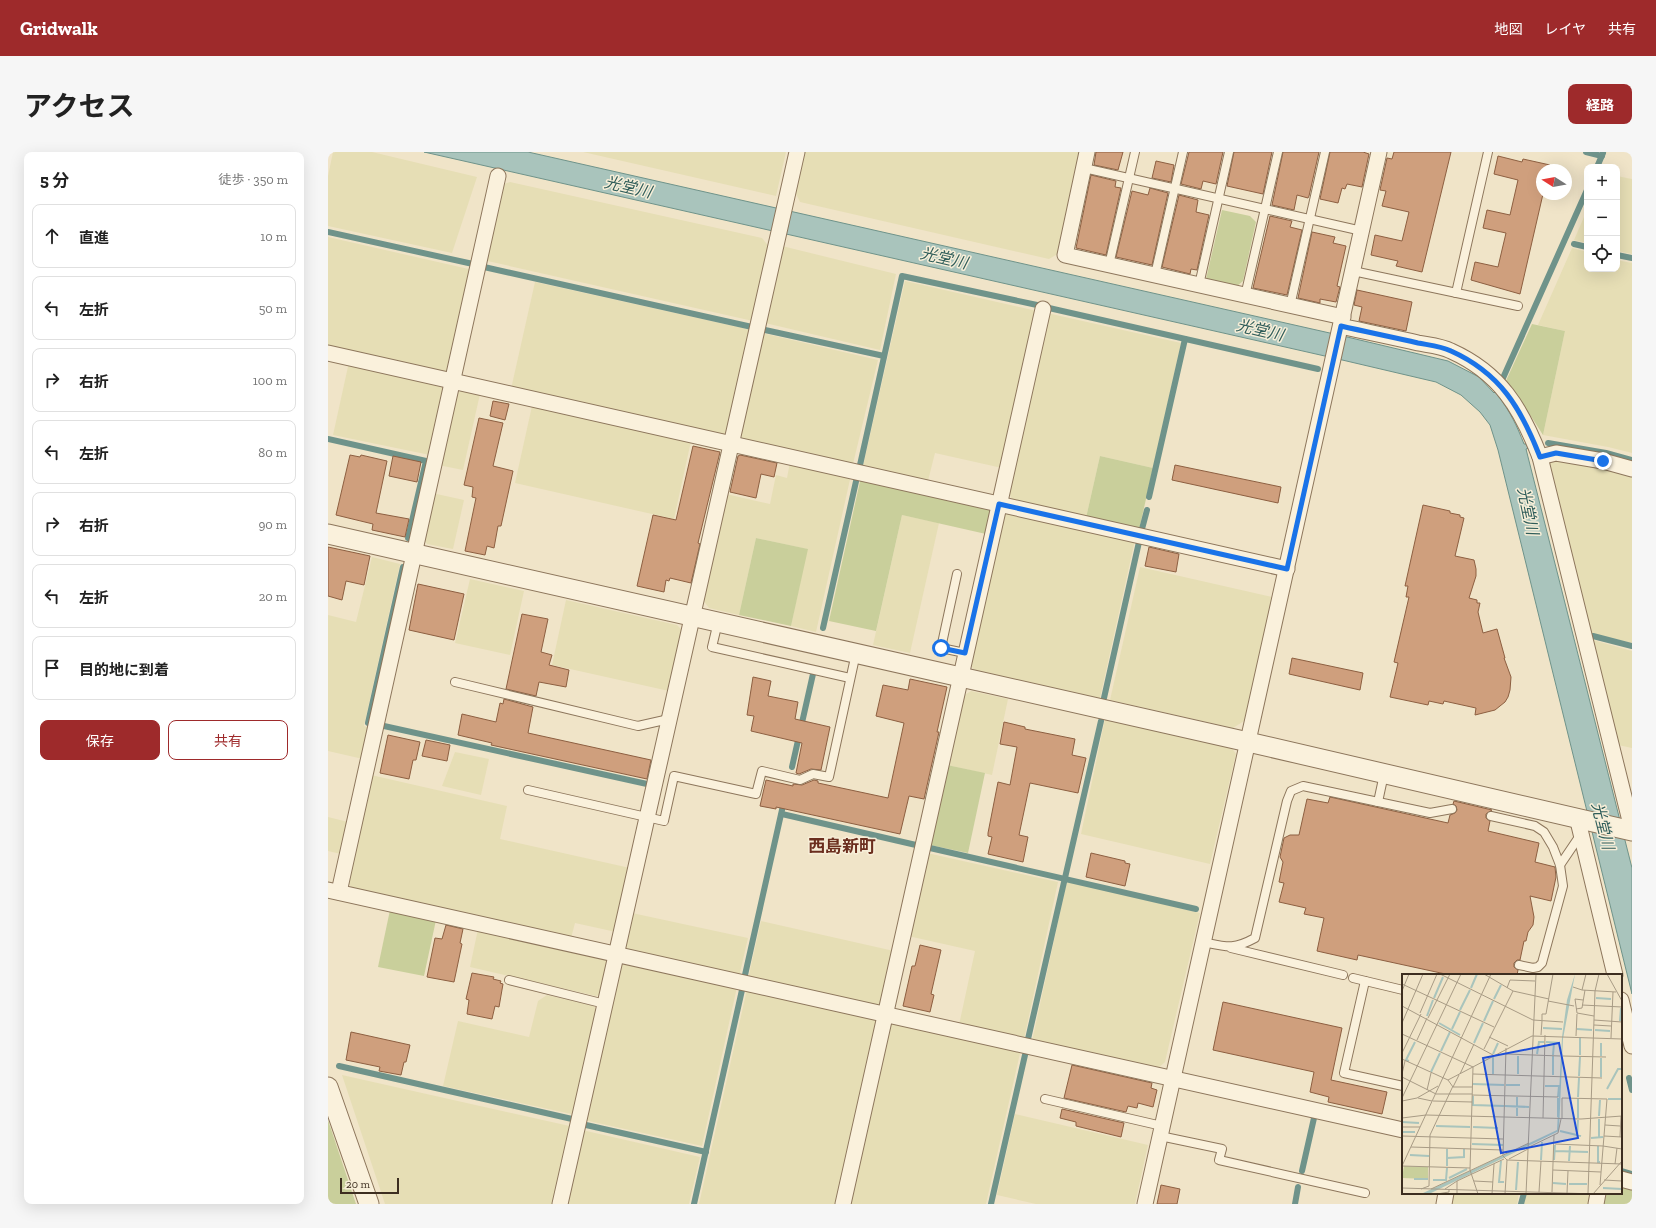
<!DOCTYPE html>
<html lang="ja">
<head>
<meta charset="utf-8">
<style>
	body { margin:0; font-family:"Zilla Slab","Noto Sans JP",serif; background:#f6f6f6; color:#222 }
	.controls { position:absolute; right:12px; top:12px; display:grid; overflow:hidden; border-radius:8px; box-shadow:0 4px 16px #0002 }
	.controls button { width:36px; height:36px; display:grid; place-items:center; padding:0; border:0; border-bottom:1px solid #e0e0e0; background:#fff; color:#222; font:20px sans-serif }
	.compass { position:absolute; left:1208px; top:12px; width:36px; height:36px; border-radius:50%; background:#fff; box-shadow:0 4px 16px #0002; rotate:281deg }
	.scale { position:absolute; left:12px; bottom:10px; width:59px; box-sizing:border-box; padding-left:4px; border:2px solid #3d2e20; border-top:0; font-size:11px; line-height:14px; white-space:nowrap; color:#3d2e20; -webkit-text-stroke:3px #f7eed8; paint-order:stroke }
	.stop { position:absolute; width:12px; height:12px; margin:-9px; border:3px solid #1a73e8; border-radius:50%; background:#fff }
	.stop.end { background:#1a73e8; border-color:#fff; box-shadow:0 1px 4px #0008 }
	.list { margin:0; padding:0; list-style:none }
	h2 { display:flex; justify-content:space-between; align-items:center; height:52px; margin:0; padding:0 16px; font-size:17px }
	h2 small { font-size:13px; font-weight:400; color:#767676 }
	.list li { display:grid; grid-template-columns:26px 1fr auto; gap:12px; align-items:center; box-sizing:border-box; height:64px; margin:0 8px 8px; padding:0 8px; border:1px solid #e0e0e0; border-radius:8px }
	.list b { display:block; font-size:15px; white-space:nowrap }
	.list em { font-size:13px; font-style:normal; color:#767676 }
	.actions { display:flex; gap:8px; padding:12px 16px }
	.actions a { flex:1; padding:9px 0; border:1px solid #9e2a2b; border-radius:8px; text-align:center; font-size:14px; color:#9e2a2b }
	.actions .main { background:#9e2a2b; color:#fff }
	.icon { flex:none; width:22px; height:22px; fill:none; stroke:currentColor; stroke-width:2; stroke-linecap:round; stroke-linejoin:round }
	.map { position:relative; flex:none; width:1304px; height:1052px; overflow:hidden; border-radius:8px }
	header { display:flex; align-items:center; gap:24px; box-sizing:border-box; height:56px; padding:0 20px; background:#9e2a2b; color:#fff }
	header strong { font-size:19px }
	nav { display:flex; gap:22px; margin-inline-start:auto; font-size:14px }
	.intro { display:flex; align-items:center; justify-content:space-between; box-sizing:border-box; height:96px; padding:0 24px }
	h1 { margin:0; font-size:28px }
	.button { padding:10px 18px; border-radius:8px; background:#9e2a2b; color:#fff; font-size:14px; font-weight:700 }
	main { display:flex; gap:24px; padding:0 24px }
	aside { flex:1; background:#fff; border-radius:8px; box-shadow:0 4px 16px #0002 }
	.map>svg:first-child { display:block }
	.farmland { fill:#e6deb5 }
	.green { fill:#c9cf9b }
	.water { fill:#a9c4bc; stroke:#6f938a }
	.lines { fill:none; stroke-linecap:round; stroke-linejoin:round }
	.stream { stroke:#6f938a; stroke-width:6 }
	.building { fill:#cf9f7d; stroke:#8d5f41 }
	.service-casing { stroke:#8d765c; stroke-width:10 }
	.minor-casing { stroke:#8d765c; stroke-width:17 }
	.tertiary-casing { stroke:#8d765c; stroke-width:21 }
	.service { stroke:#faf1dc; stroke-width:8 }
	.minor { stroke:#faf1dc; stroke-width:15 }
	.tertiary { stroke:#faf1dc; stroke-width:19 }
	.route { stroke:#1a73e8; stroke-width:5 }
	.labels { text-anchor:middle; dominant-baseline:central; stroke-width:3; stroke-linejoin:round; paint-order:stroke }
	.water-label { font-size:16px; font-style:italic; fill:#2f5d5a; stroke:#f7eed8 }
	.quarter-label { font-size:17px; font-weight:bold; fill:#6b2e1e; stroke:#f7eed8 }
	.inset-river { fill:none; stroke:#a9c4bc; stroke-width:2 }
	.inset-road { fill:none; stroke:#a89b85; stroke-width:1 }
	.view { fill:#1d4ed8; fill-opacity:0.15; stroke:#1d4ed8; stroke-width:2 }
	.inset-edge { fill:none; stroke:#3d2e20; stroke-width:2 }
</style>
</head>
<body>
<header>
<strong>Gridwalk</strong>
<nav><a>地図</a><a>レイヤ</a><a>共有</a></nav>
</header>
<div class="intro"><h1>アクセス</h1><a class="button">経路</a></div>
<main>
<aside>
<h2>5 分<small>徒歩 · 350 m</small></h2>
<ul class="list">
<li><svg class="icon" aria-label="ahead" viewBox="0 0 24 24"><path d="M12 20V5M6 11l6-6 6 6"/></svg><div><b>直進</b></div><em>10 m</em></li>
<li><svg class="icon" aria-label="left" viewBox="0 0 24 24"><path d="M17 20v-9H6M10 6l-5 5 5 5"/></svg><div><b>左折</b></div><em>50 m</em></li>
<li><svg class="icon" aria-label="right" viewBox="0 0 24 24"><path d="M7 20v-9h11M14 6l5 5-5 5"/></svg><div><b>右折</b></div><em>100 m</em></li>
<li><svg class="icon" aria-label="left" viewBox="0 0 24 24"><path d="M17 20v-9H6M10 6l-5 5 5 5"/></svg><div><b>左折</b></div><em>80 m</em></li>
<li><svg class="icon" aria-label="right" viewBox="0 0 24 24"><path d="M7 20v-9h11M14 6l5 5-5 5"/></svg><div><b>右折</b></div><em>90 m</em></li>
<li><svg class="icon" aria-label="left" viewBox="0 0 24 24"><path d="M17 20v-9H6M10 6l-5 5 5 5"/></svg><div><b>左折</b></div><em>20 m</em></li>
<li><svg class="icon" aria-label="arrive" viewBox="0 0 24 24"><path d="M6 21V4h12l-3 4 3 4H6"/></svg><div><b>目的地に到着</b></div></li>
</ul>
<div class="actions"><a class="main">保存</a><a>共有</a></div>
</aside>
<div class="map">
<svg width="1304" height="1052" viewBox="0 0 1304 1052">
	<rect width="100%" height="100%" fill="#f0e4c8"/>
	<g class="farmland">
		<polygon points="5,0 44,0 149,25 124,101 0,74 0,24"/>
		<polygon points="255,0 458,0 448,44"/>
		<polygon points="475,0 755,0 733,100 721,107 472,50 467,40"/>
		<polygon points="1289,24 1304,27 1304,102 1289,99"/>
		<polygon points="182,30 434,86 442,96 425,169 155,108 171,37 176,32"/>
		<polygon points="1259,58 1259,91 1246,88"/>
		<polygon points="0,85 145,118 123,218 117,223 0,197"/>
		<polygon points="454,94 568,122 552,198 437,171"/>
		<polygon points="1244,96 1259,100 1259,117 1289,117 1289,108 1304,111 1304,301 1280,295 1215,283 1237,179 1210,173"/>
		<polygon points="577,129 709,159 674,316 607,301 600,329 535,314"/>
		<polygon points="207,130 424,178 401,279 393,284 183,237"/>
		<polygon points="719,161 853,191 825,316 772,304 758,366 686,350 679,339"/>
		<polygon points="434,181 550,208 525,312 416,289 412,281"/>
		<polygon points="21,210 110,230 116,237 102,303 5,283"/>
		<polygon points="135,238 152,242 135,318 110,313 126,243"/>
		<polygon points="204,254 363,289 346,367 187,331"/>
		<polygon points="1227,307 1304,321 1304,491 1262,481 1220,315 1222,310"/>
		<polygon points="462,310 523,323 488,480 463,474 479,397 428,386 411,463 381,456 375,448 398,342 442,352 448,323 459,326"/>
		<polygon points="104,341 136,348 125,397 99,392 94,385"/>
		<polygon points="680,361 807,388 772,546 646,518 641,510 672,366"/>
		<polygon points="574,363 611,371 582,501 545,493"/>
		<polygon points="44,405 72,412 36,574 42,576 35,607 0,599 0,463 28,470"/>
		<polygon points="812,415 944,445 916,569 905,576 782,548"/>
		<polygon points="142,427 196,439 182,503 127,491"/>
		<polygon points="238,448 349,473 355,479 341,539 224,513"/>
		<polygon points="1265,488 1304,499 1304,596 1290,593"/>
		<polygon points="643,539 680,547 664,623 619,613 632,546"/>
		<polygon points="777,567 903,595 908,602 882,712 753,682"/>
		<polygon points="127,600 161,607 153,643 114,634"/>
		<polygon points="43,623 179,654 172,687 302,716 288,780 247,771 243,786 24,736 19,730"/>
		<polygon points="0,665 20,670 13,702 0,699"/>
		<polygon points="599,701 730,730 696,887 631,873 647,799 580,784"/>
		<polygon points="739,729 872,761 837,910 829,917 704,889"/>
		<polygon points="304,761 420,786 411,825 301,800 297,794"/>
		<polygon points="433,769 566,799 555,851 548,855 420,827"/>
		<polygon points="150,777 277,806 283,814 277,841 268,844 142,815"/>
		<polygon points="299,811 409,835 374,994 256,968 291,814"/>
		<polygon points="419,837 547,865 550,871 509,1052 371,1052"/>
		<polygon points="219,843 266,854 271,862 248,963 115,934 130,869 201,885 210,849"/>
		<polygon points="565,869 693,897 658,1052 520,1052 560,872"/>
		<polygon points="14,923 246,975 228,1052 57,1052"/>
		<polygon points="687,962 820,993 807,1052 708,1052 669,1043"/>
		<polygon points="254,978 372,1005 361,1052 237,1052"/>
		<polygon points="1123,1041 1191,1041 1189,1052 1120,1052"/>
		<polygon points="1198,1041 1265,1041 1262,1052 1195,1052"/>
	</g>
	<g class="green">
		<polygon points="894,58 922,64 928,70 915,129 908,135 878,127"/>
		<polygon points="1204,172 1237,179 1215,283 1199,258 1177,231"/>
		<polygon points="772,304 825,316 811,378 758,366"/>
		<polygon points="533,325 663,358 658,382 574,363 548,479 501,469"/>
		<polygon points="428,386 480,397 463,474 411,463"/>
		<polygon points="619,613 657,621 640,701 602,693"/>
		<polygon points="62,758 108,768 96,824 50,815"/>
		<polygon points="0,968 28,1052 0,1052"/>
		<polygon points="1293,1034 1304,1036 1304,1052 1273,1052 1275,1041 1293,1041"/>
	</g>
	<path class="water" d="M96 0H200L1015 184 1120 209 1151 225 1166 241 1168 239 1170 242V244C1182 259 1189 274 1196 292H1199L1201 296 1198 297 1304 716V842L1170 298 1162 273 1152 260 1133 243 1108 230 1010 207Z"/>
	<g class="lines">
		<g class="stream">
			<polyline points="1258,0 1274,4"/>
			<polyline points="1269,15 1275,1"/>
			<polyline points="0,80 145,112"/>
			<polyline points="1246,92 1259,95"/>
			<polyline points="1289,103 1304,106"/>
			<polyline points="156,115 424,175"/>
			<polyline points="721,156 990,217"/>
			<polyline points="437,178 556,204"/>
			<polyline points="1175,226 1259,38"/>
			<polyline points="0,287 98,309 80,386"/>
			<polyline points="1220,291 1278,301 1304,308"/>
			<polyline points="532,313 574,124 709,153"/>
			<polyline points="821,345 857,187"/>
			<polyline points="814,377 819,358"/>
			<polyline points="495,476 529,325"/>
			<polyline points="1265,484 1304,494"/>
			<polyline points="776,546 811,390"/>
			<polyline points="40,571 75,415"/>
			<polyline points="56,574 319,632"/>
			<polyline points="464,615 485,522"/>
			<polyline points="454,662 588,693"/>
			<polyline points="602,696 868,757"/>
			<polyline points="417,823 456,649"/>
			<polyline points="700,887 773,569"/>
			<polyline points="11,914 244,967"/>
			<polyline points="1301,926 1304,938"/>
			<polyline points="258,973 378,1000"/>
			<polyline points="974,1019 986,966"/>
			<polyline points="1293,1019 1304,1022"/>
			<polyline points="366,1052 414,838"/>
			<polyline points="663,1052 697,903"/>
			<polyline points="967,1052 970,1035"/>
			<polyline points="1193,1052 1196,1041"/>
		</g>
	</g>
	<g class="building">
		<polygon points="768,0 795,0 790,18 766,13"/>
		<polygon points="861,0 895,0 888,32 875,29 873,37 853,32"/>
		<polygon points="906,0 944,0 935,42 899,34"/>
		<polygon points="955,0 991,0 981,44 980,46 969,43 966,58 944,53"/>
		<polygon points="1002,0 1035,0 1041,2 1034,35 1019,32 1017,37 1014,36 1010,51 992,47"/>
		<polygon points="1066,0 1123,0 1094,120 1068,114 1070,109 1043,103 1047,83 1074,89 1081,60 1054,54 1058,39 1052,38 1059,6 1064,7"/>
		<polygon points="1170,4 1194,10 1195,7 1222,13 1221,18 1214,18 1215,42 1192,142 1143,128 1147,110 1170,115 1178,81 1155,76 1159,58 1182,63 1190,28 1166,22"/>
		<polygon points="828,9 846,13 843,30 824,26"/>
		<polygon points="763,23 788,29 787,35 793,36 778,103 748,96"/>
		<polygon points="822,36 840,41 824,113 788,105 804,39 820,43"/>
		<polygon points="851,43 870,48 868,60 881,63 869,118 863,117 862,122 834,115"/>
		<polygon points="942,64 964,69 962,75 974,78 959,143 925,136"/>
		<polygon points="984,80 1007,85 1005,91 1018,94 1009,134 1012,135 1008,150 992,147 992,151 970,146"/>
		<polygon points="1029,138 1084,150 1078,179 1031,169 1034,155 1026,153"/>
		<polygon points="165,249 181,252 177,268 162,264"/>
		<polygon points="151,266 175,271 165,314 185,319 173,374 170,374 166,396 159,394 157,403 137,399 148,346 144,345 145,335 136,333"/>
		<polygon points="365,294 392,300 370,391 372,392 363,431 342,426 341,429 338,428 336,440 309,434 325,363 348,368"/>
		<polygon points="22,303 32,305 33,303 59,309 48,361 81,367 77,385 44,378 45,372 8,363"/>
		<polygon points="412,303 449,311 446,325 433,322 428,346 402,340 410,304"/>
		<polygon points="65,304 93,310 89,330 61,324"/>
		<polygon points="847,313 953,335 950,351 844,328"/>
		<polygon points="1095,353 1122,359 1122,361 1132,363 1132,365 1136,366 1127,404 1146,408 1148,417 1148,424 1141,446 1149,448 1149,451 1152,451 1150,460 1155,481 1169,477 1177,506 1176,506 1183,525 1182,538 1180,545 1177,550 1167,558 1147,563 1148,556 1116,549 1115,552 1101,549 1100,553 1062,545 1070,511 1066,510 1081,445 1078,445 1080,434 1077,434"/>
		<polygon points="0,395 42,404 36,433 18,429 14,448 0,444"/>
		<polygon points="821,395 851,402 848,420 817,414"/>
		<polygon points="90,432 136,442 126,488 81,478"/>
		<polygon points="194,462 220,467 213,500 224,503 221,513 241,518 238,535 211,530 208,544 178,537"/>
		<polygon points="964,506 1035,521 1032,538 961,522"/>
		<polygon points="425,525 443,529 440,544 470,550 467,567 502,575 493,618 483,617 471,622 468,621 474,591 423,579 426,564 419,563"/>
		<polygon points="582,527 619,535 609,580 611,580 596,647 581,644 572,682 448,655 448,657 432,654 438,628 465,634 465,632 474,633 486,628 490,629 490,631 560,646 576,571 548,564 555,533 580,538"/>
		<polygon points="176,547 205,555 200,581 323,608 319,627 163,593 164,591 130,583 134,562 168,570 172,551 175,552"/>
		<polygon points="676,570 697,575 697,577 747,587 744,603 758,606 750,641 702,631 691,683 700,685 695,710 660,702 664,685 660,684 660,681 670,630 682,633 689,595 672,592"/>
		<polygon points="60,583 92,590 88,608 85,608 81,627 52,621"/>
		<polygon points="98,588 122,593 119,609 94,604"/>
		<polygon points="1002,645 1120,671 1122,663 1127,661 1129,658 1128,654 1125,652 1126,649 1164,658 1158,662 1158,666 1162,669 1160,679 1211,691 1207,710 1227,715 1228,725 1223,749 1202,744 1206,765 1205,773 1200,780 1198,789 1196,789 1192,808 1189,808 1186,811 1186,815 1190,818 1189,823 1122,823 1030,803 1029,808 989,799 996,766 976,762 978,756 951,750 956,731 951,730 955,710 952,705 956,686 962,683 971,683 979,647 1000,651"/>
		<polygon points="763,701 797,709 797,711 802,712 797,734 758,725"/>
		<polygon points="118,773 135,777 132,791 134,792 126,830 99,825 107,786 114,787"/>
		<polygon points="592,793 613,798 603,842 606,843 602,860 575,854 584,814 587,814"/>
		<polygon points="144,821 166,825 165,827 173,829 172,831 175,832 171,855 167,854 164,867 139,862 141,848 138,847"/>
		<polygon points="895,850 1014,876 1003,928 1059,940 1054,962 1000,950 1001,945 982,940 986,920 885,898"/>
		<polygon points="23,880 82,893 78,910 76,910 73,923 51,919 52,915 18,908"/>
		<polygon points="744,913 824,931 823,936 829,938 825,955 810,951 809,956 800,954 798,960 736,946"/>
		<polygon points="734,957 796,971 793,985 748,974 748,970 732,966"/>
		<polygon points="833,1033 852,1037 849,1052 829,1052"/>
	</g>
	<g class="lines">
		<defs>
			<g id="service">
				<polyline points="756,16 1034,79"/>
				<polyline points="781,113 807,0"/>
				<polyline points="1025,119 1190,154"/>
				<polyline points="827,123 855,0"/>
				<polyline points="871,133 901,0"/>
				<polyline points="1128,141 1160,0"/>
				<polyline points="917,144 950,0"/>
				<polyline points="962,154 997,0"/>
				<polyline points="629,422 613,496 637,501"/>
				<polyline points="390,470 384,495 522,526"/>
				<polyline points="127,530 310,574 341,567"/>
				<polyline points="200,638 336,669 346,624 428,642 434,619 472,628 485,622 501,625 528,501"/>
				<polyline points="1050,650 1056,622"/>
				<polyline points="1163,664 1207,674 1216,680 1225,695 1232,713 1235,734 1214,811 1210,815 1205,816 1191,813"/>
				<polyline points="1232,713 1253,682"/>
				<path d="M875 790C899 795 905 798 927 786L959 649 963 639 975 634 1102 661 1124 657"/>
				<polyline points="903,796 1015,823"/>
				<polyline points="1025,826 1075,838"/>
				<polyline points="181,828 277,852"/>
				<polyline points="1037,829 1016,921 1075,934"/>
				<polyline points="717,947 834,974"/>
				<polyline points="832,984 894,997 891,1008 1037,1041"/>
			</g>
			<g id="minor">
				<polyline points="759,0 737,103 1015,165"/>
				<path d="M1013 174C1039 180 1064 185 1090 191 1100 193 1113 194 1123 199 1172 221 1193 256 1212 305L1304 677"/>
				<polyline points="0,201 959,417"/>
				<polyline points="1212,305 1228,301 1275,309 1304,317"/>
				<polyline points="1249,665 1287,823"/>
				<polyline points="0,738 1075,978"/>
				<polyline points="11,740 170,24"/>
				<polyline points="1293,848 1304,894"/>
				<polyline points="1293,1027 1304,1030"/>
				<polyline points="232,1052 469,0"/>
				<polyline points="515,1052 715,157"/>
				<polyline points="817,1052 1051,0"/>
				<polyline points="1116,1052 1118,1041"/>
				<polyline points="1268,1052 1270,1041"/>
			</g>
			<g id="tertiary">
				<polyline points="0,382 920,590 1304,679"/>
				<polyline points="0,935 41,1052"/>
			</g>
		</defs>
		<use href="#service" class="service-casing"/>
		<use href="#minor" class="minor-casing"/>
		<use href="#tertiary" class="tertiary-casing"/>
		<use href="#service" class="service"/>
		<use href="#minor" class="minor"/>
		<use href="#tertiary" class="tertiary"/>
	</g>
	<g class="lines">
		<path class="route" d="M613 496 637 501 671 352 959 417 1013 174C1039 180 1064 185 1090 191 1100 193 1113 194 1123 199 1172 221 1193 256 1212 305L1228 301 1275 309"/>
	</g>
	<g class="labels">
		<g class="water-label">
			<text transform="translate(300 35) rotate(13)">光堂川</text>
			<text transform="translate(616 106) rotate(13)">光堂川</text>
			<text transform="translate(932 178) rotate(13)">光堂川</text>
			<text transform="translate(1200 359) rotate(78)">光堂川</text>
			<text transform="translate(1275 674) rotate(76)">光堂川</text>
		</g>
		<g class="quarter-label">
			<text x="514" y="694">西島新町</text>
		</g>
	</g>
	<g transform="translate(1074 822)">
		<rect width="220" height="220" fill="#f0e4c8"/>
		<path d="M2 192 26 193V205L0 204Z" fill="#c9cf9b"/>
		<path d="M173 0 161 65 157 157 27 220H19L155 156 160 63 165 26Z" fill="#a9c4bc"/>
		<path class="inset-river" d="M69 14 75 0M32 24 41 3M194 24 209 25M92 25 99 11M58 36 68 16M25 42 31 26M82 47 91 27M218 47 219 34M37 49 58 61M141 54 160 55M50 55 58 38M175 55 190 56M193 56 208 57M144 68 158 69M72 69 81 49M39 77 48 58M91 80 96 69M135 80 137 68H142M151 81 152 69M178 81V64M199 82V69M7 87 4 86 13 68M29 98 38 79M91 100V83M116 100V82M151 101V82M177 102 178 83M199 103V84M71 110 102 111M104 111H118M143 112H157L156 123M205 115 216 95H220M71 122V131L102 132M176 123 177 104M206 125H220M103 132 127 133M115 142V123M197 142 198 126M156 143V124M176 144V125M0 148 17 149M34 152 68 153M71 153 96 154M158 157 179 162M0 158H13M175 162 176 146M197 163V145M189 164 201 163M70 170 101 171M196 172V188H198M153 177 186 178M8 181 27 182M45 184 62 183V175M139 186 140 168M152 186 153 171M99 187 97 208H102M167 187 168 172M45 192V175M47 204 65 195M12 205H26M31 206H44L45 194M151 209 164 210M167 210H185M201 214 220 215M114 216 116 188"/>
		<path class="inset-road" d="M38 0 131 46 161 48M82 0 111 17 147 25M205 0 220 27M0 10 92 53M171 13 180 16 214 18M105 14 108 6 133 7M180 16 184 0M0 17 7 0M181 26 173 25 175 39 192 42M146 27 172 32M180 31 220 33M0 32 91 81M174 35 180 34 183 16M18 39 35 0M26 44 48 0M140 46V40H144L151 0M192 46 220 48M0 49 21 0M192 51 209 52M0 60 71 93M139 61 140 47M174 62 175 40M87 63 106 72M209 64 211 18M15 66 25 44M82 75 111 17M0 79 19 40M104 80 158 82M161 82 204 83M0 85 46 106 130 62 220 65M71 93 68 196 76 220M0 100 3 87M58 100 72 70M71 100 200 104M0 103 34 120H70M46 106 51 113H70M51 113 57 101M25 116 29 99M70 121 156 123M0 124 59 0M16 124 30 127M0 127 15 124 36 112M31 127 70 128M0 144 24 141 179 145 220 142M141 144 143 61M160 145V124L205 125 198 211M203 151 218 152M0 153H18M0 162 101 165M202 162 220 163M218 163 219 142M153 170 201 172 220 175M9 173 101 176M127 173 156 159 159 145M100 181 105 186 103 220M101 181 104 74M107 185 126 175M105 186 220 190M213 190 215 174M0 192 68 194M0 192 89 0M151 196 199 198M202 206 220 207M72 207 91 208M0 214 194 220M19 215 27 212 28 161 51 112M29 215 127 169M43 215 55 207 102 185M137 218 139 187M150 218 152 161M165 219 166 197M186 219 193 17 197 0M35 220 47 218V216M55 220V207M90 220 92 190M124 220 134 0M191 220 220 187"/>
		<path class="view" d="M157 69 176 164 99 179 81 84Z"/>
		<rect width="220" height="220" class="inset-edge"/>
	</g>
</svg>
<div class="controls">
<button>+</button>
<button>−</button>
<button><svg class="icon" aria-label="locate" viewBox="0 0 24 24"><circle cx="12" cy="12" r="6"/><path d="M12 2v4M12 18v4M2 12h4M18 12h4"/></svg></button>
</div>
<svg class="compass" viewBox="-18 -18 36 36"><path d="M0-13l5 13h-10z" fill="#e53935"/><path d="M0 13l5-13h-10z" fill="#767676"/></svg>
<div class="scale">20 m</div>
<div class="stop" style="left:613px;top:496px"></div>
<div class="stop end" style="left:1275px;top:309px"></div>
</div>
</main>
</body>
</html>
